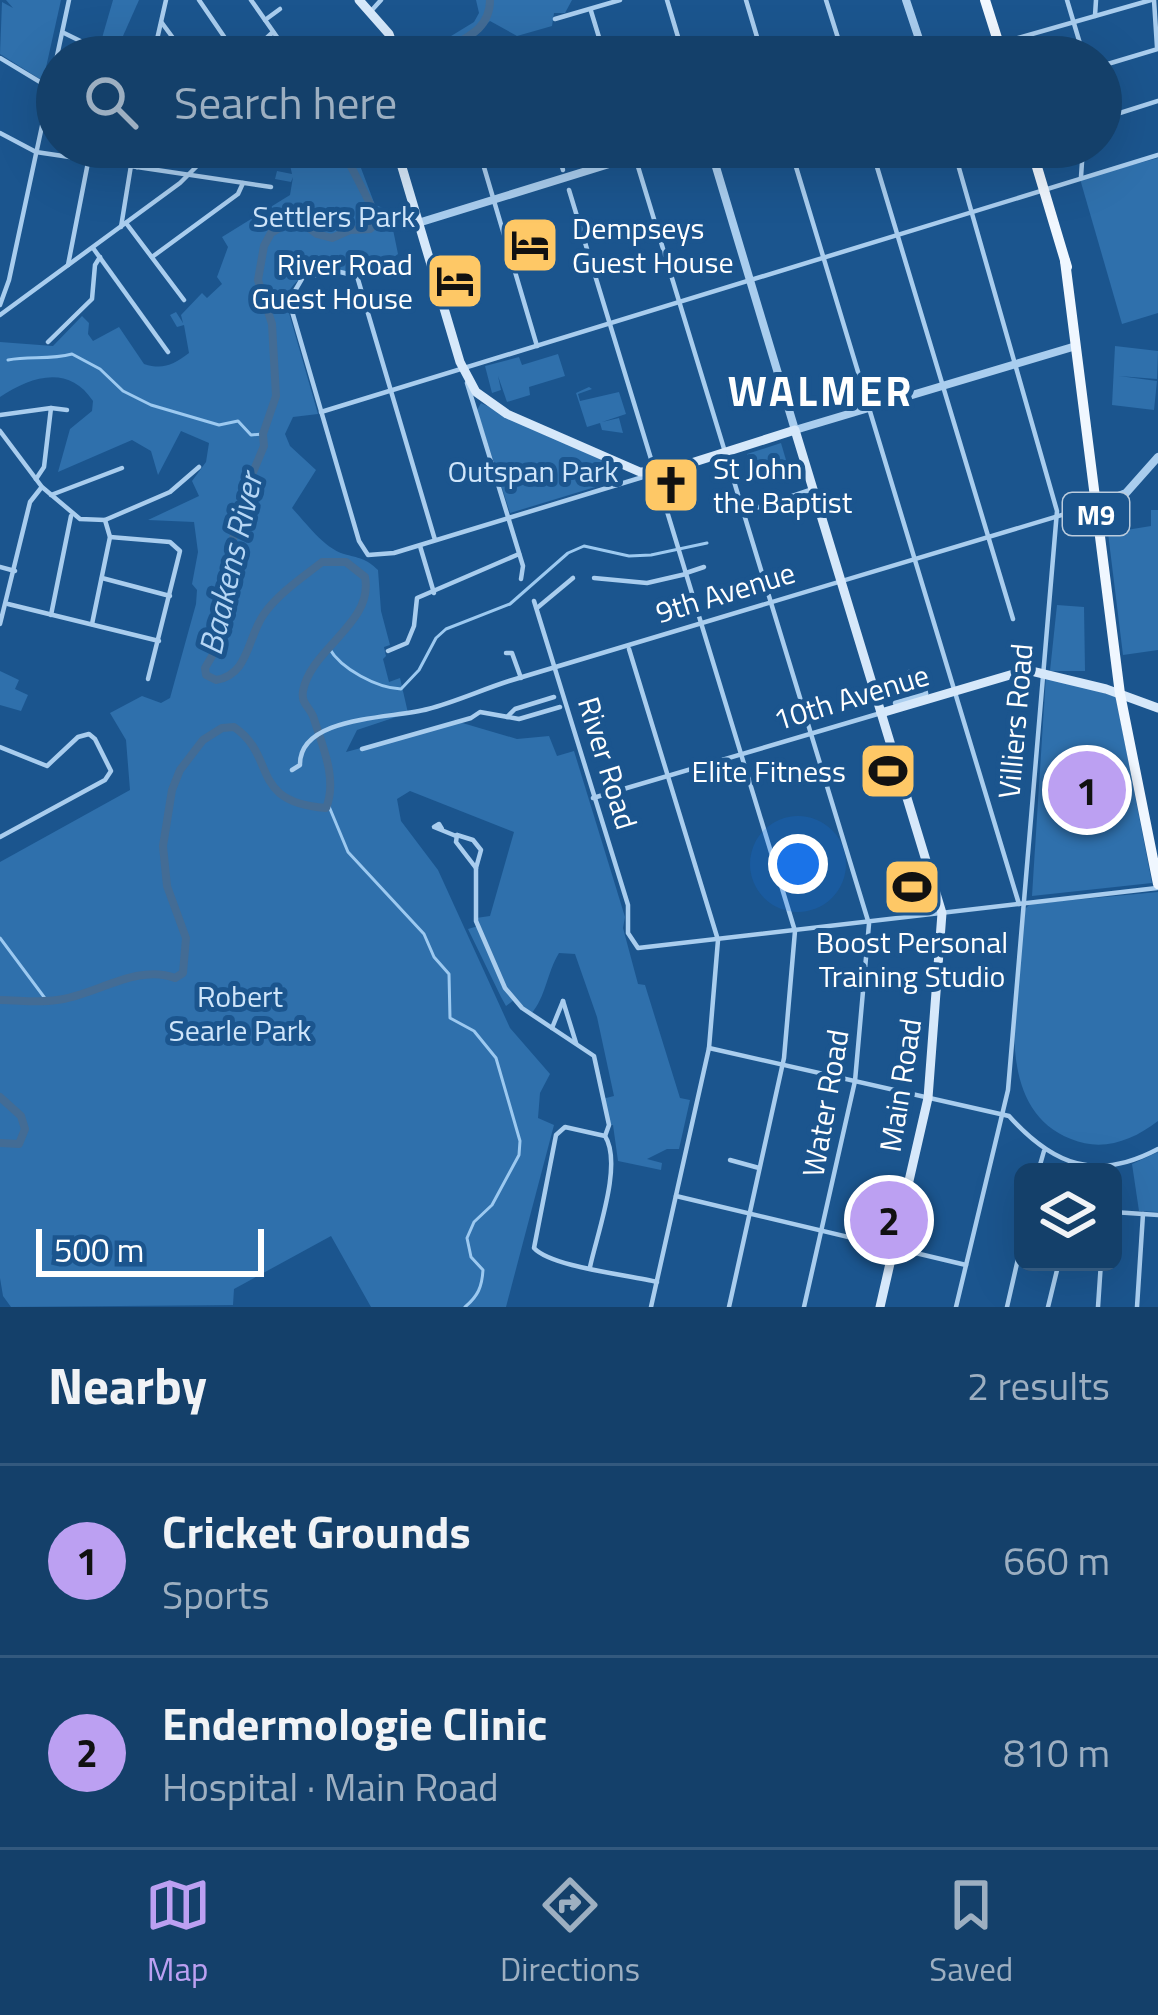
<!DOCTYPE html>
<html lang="en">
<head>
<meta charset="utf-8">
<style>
	body { margin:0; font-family:"Titillium Web",sans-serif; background:#214b72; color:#f1f3f6 }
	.controls { position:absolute; right:36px; bottom:36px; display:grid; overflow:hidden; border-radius:18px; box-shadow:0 12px 48px #0002 }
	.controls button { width:108px; height:108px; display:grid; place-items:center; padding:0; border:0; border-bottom:3px solid #33597e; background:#14406a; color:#f1f3f6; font:60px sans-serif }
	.scale { position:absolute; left:36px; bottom:30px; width:228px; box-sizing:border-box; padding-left:12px; border:6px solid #fff; border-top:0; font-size:33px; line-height:42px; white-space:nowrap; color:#fff; -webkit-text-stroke:9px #1b558e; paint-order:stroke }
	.you { position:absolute; left:798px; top:864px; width:42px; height:42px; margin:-30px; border:9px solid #fff; border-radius:50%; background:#1a73e8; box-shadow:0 0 0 18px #1a73e833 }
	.badge { display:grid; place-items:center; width:78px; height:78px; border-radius:50%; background:#bca0f2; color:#111; font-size:39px; font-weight:700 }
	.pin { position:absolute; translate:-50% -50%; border:6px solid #fff; box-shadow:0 3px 12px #0006 }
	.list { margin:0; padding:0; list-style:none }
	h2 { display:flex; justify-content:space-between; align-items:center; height:156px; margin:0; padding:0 48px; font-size:51px }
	h2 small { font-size:39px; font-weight:400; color:#9dafc1 }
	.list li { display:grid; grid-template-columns:78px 1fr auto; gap:36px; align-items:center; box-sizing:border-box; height:192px; padding:0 48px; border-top:3px solid #33597e }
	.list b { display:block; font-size:45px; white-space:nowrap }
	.list p { margin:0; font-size:39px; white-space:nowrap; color:#9dafc1 }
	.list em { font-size:39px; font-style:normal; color:#9dafc1 }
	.icon { flex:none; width:66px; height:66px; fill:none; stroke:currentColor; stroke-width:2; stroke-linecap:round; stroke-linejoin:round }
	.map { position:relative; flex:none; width:1158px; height:1307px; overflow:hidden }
	.search { position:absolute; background:#14406a; box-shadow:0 12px 48px #0002; left:36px; right:36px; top:36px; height:132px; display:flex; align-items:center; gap:30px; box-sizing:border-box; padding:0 42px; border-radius:66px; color:#9dafc1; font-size:45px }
	.sheet { height:540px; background:#14406a }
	nav { display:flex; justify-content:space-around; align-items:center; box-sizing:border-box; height:168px; border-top:3px solid #33597e; background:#14406a; font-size:33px; color:#9dafc1 }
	nav a { display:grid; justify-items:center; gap:6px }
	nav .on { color:#bca0f2 }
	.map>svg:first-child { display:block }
	.green { fill:#2f70ac }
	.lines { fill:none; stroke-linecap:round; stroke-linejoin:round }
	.stream { stroke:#9cc9f0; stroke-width:3 }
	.river { stroke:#436c95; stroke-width:8 }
	.minor { stroke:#a9cdee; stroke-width:4.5 }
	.tertiary { stroke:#a9cdee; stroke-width:8 }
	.secondary { stroke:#d6e8fa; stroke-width:9 }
	.primary { stroke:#f0f7ff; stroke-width:10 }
	.labels { text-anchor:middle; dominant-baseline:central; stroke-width:10; stroke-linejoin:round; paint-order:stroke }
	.shield { fill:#1b558e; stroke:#bcd; stroke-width:3 }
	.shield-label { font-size:27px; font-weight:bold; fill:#fff }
	.park-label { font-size:30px; fill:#cfe5fa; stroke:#1b558e }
	.poi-label { font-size:30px; fill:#fff; stroke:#1b558e; text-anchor:start }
	.street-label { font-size:30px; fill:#fff; stroke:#1b558e }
	.water-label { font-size:33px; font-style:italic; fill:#b5d6f5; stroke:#1b558e }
	.district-label { font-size:42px; font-weight:bold; letter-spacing:3px; fill:#fff; stroke:#1b558e }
</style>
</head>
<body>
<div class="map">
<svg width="1158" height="1307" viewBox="0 0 1158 1307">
	<rect width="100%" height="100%" fill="#1b558e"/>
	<g class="green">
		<polygon points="6,0 61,0 43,81 0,54 2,2 13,8"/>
		<polygon points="113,0 139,0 115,54 100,45"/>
		<polygon points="476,0 572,0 565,13 554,13 552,26 517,36 490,21 451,57 372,57 406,43 427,48 438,44 474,22 479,13"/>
		<path d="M353 147 375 205 389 210 398 254C389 261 374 272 362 272 329 274 302 261 285 299L318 414 293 417 285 434 290 446 316 470 292 508C306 523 324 548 344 554 358 558 366 558 378 570L381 611 390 645 384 647 386 656 383 659 389 682 400 678 408 713 357 730 346 752 459 722 517 739 549 736 557 756 574 751 625 917 623 928 638 984 645 985 680 1098 690 1100 679 1149H667L647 1159 662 1163 661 1170 618 1161 613 1125H609L602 1099 614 1096 597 1017 575 954 559 953C547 972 546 997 531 1014L514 1000 506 1006 501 997 468 929 478 926 476 918 490 916 514 832 410 791 397 799 401 821 438 870 510 1028 550 1074 540 1093 538 1118 554 1125 506 1307H371L331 1236 234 1289 233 1305 11 1307 3 1296 0 1278V862L130 790 126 740 110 713 142 696 161 703 170 698 196 604 197 590 192 584 198 552 194 522 148 520 199 496 192 481 206 462 209 443 181 431 158 475 151 451 132 440 58 472 70 429 92 411 93 401C69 364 31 376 0 397V342L53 346 82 316 89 323 88 334 93 341 119 327 144 364C163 370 173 365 189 353L184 325 177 327 170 315 176 312 183 323 181 315 202 293 207 298 222 284 217 277 228 247 222 237 290 195 293 177 291 182 275 179 277 171 292 174 290 165 270 156 269 148Z"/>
		<polygon points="1158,158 1158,313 1122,324 1080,179"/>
		<polygon points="1115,346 1158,351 1157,379 1119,376 1157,381 1154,410 1112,405"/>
		<polygon points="558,354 565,376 529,387 530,395 507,402 498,376 501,390 492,393 485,366 519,357 522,365"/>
		<polygon points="589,387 592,389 578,394 580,401 619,392 626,414 602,422 619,418 623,433 602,430 600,423 587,427 576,393"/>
		<polygon points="481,403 616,467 615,481 510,513 477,410"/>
		<polygon points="781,443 786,460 752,470 747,454"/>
		<polygon points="1151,510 1158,510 1158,650 1123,655 1108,533 1151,526"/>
		<polygon points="1057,605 1084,607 1085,671 1050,671"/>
		<polygon points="0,671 19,680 15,689 28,695 21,711 0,705"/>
		<polygon points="1046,675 1116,697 1152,883 1032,896"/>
		<path d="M1158 892V1121C1132 1141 1102 1152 1071 1139 986 1105 1020 980 1025 909L1030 904Z"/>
		<polygon points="1158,1152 1158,1212 1139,1211 1132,1164"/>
	</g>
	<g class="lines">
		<g class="stream">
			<path d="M8 360C30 356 50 360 72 354L100 369 123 391 151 405 219 425 238 421 251 435 263 434"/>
			<path d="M329 648C341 669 377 688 401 689L419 670 436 638 446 629 510 604 568 553 584 546 629 556 651 555 707 543"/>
			<path d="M328 804 348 852 424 934 434 957 449 974 450 1018 474 1031 496 1058 520 1141 519 1155 492 1205 474 1222 467 1238 471 1257 483 1270C482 1287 478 1296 465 1307"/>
			<polyline points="0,938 47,1001"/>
		</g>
		<g class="river">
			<path d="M433 57C458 40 490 34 490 0"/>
			<path d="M0 1000C19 1000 38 1003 57 1000 94 996 137 963 175 978L183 973 186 938 167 886 163 846 172 790 180 770 203 740 222 728 234 727C278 757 248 802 326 808 338 779 322 745 313 716 309 706 301 704 303 691 311 648 374 623 365 577L346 562H322C302 578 279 593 264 614 247 638 249 675 216 680L206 675 205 668 215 651 219 604 242 498 264 446 263 434 276 396 272 324 258 280 264 246 271 233 288 223 301 222 317 234 332 238 350 230 370 229 379 221 341 147"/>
			<polyline points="0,1097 21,1116 25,1129 19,1144 0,1143"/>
		</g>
		<g class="minor">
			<polyline points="199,0 238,57"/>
			<polyline points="251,0 291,57"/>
			<polyline points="667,0 684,57"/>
			<polyline points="746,0 763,57"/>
			<polyline points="826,0 844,57"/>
			<polyline points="1067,0 1084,57"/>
			<polyline points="1154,0 1157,47"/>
			<polyline points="372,10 381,0"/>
			<polyline points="591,11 605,57"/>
			<polyline points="1095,16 1096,0"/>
			<polyline points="555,19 620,0"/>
			<polyline points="265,20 280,9"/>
			<polyline points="162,23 187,57"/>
			<polyline points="64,33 113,57"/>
			<polyline points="1004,42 1151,0"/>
			<polyline points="153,57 166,0"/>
			<polyline points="246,57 273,32"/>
			<polyline points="0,58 50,88"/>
			<polyline points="1101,66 1158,49"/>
			<polyline points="1101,119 1158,101"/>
			<polyline points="0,133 36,152 271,187"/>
			<polyline points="478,147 537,346"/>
			<polyline points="556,147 563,170"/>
			<polyline points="632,147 869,924 855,1081 804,1307"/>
			<polyline points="790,147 1019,904"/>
			<polyline points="871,147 1013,619"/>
			<polyline points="953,147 1057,511 1008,1090 956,1307"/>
			<polyline points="371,163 396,155"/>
			<polyline points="137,167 156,147"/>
			<polyline points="1081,177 1083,147"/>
			<polyline points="569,190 795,931 784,1058 729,1307"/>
			<polyline points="126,223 184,300"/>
			<polyline points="121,227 134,147"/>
			<polyline points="93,248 168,352"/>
			<polyline points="152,257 238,194 243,183"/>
			<polyline points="68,265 91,147"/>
			<polyline points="0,305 9,280 69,0"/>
			<polyline points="0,315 180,183 216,147"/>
			<polyline points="48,342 92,299 95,265 100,257"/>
			<polyline points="467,383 523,566 521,579"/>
			<polyline points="51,408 67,410"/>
			<polyline points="321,412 1158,155"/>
			<polyline points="0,415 51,408 44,467 36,479"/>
			<polyline points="0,431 42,487 80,519 105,520 170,492 199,467"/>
			<polyline points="51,495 122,468"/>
			<polyline points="744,512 813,489"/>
			<polyline points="110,537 170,542 180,551 148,679"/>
			<polyline points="435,540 357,276 340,272 303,277 289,301 359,541 368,555 394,553 643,477"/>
			<polyline points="420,546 434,593"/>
			<polyline points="0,567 15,571"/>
			<polyline points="686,573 704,567"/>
			<polyline points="102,578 170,596"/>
			<polyline points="594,578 647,583 686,574"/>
			<polyline points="534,601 628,905 628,933 638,948 1157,888"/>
			<polyline points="8,604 159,641"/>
			<polyline points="537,608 573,578"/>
			<polyline points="51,615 71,516"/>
			<polyline points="0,624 30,502 41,488"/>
			<polyline points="92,624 110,537 105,520"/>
			<polyline points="629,649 718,940 709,1048 651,1307"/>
			<polyline points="388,651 407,643 414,626 417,598 519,554"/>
			<polyline points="506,653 512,653 521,678"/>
			<polyline points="923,680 926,693"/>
			<polyline points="877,692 908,681 909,672"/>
			<polyline points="895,703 926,694"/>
			<polyline points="507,717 515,709 554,697"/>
			<polyline points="0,747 47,766 78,737 89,734 95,739 111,771 105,780 0,837"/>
			<polyline points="362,749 471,718 480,712 519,719 560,707"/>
			<path d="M292 770 300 765C299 715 393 719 428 709 455 702 481 690 509 681L1095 505"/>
			<polyline points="593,798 881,713"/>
			<polyline points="442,829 439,824 434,827 456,836"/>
			<polyline points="457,835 473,840 481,850 476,868 476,921 505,988 522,1008 594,1056 609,1125 605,1136"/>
			<polyline points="457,835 456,842 476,868"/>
			<polyline points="563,1001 576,1043"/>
			<polyline points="552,1028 563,1001"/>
			<path d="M709 1048 1009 1116C1053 1165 1096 1182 1158 1149"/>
			<polyline points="730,1160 759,1168"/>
			<polyline points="1038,1172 1044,1151"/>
			<polyline points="676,1196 966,1265"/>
			<polyline points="1113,1212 1158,1215"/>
			<path d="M590 1267C597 1234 623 1164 605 1136L565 1127 556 1135 534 1248C551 1267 629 1275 657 1282"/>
			<polyline points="1007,1307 1023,1237"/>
			<polyline points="1048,1307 1059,1262"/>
			<polyline points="1098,1307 1101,1262"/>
			<polyline points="1137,1307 1143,1214"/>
		</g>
		<g class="tertiary">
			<polyline points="906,0 925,57"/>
			<polyline points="956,57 998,44"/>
			<polyline points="710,147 795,430 1076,346"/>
			<polyline points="418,223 664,147"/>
			<polyline points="1095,505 1126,493 1158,457"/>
		</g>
		<g class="secondary">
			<polyline points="359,0 389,34 397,57"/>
			<polyline points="396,147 460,362 476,392 507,414 640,472 666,471 795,430 942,913 928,1098 880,1307"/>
			<polyline points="881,713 1027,670 1106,689 1158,708"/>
		</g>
		<g class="primary">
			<polyline points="985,0 1003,57"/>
			<polyline points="1031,147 1067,267"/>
			<polyline points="1065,261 1120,694 1158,884"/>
		</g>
	</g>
	<defs>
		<symbol id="hotel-square" viewBox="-11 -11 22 22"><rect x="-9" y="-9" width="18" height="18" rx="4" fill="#fec866" stroke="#1b558e"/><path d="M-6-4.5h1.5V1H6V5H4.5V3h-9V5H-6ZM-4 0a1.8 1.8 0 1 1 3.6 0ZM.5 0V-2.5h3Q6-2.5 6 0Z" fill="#111"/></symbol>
		<symbol id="church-square" viewBox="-11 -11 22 22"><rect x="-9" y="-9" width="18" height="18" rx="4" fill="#fec866" stroke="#1b558e"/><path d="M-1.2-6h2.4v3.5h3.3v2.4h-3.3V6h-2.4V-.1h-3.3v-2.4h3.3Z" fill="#111"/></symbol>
		<symbol id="stadium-square" viewBox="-11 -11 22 22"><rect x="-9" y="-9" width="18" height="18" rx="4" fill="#fec866" stroke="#1b558e"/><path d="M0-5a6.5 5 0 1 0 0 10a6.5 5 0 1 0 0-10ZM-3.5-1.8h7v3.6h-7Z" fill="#111"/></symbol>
	</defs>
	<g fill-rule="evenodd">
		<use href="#hotel-square" x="497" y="212" width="66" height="66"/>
		<use href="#hotel-square" x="422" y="248" width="66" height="66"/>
		<use href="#church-square" x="638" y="452" width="66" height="66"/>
		<use href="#stadium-square" x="855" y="738" width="66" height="66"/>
		<use href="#stadium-square" x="879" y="854" width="66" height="66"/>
	</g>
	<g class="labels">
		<rect class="shield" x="1063" y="493" width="66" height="42" rx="9"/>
		<g class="shield-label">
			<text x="1096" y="514">M9</text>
		</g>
		<g class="park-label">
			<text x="334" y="216">Settlers Park</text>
			<text x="533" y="471">Outspan Park</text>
			<text x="240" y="996">Robert<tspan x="240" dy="34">Searle Park</tspan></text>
		</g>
		<g class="poi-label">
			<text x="572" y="228">Dempseys<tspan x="572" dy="34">Guest House</tspan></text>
			<text x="413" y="264" text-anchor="end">River Road<tspan x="413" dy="34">Guest House</tspan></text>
			<text x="713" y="468">St John<tspan x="713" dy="34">the Baptist</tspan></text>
			<text x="846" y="771" text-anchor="end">Elite Fitness</text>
			<text x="912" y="942" text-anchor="middle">Boost Personal<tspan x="912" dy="34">Training Studio</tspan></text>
		</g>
		<g class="street-label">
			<text transform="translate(725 592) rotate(-17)">9th Avenue</text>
			<text transform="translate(851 697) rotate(-17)">10th Avenue</text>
			<text transform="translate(1015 721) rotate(-85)">Villiers Road</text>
			<text transform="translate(608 763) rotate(73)">River Road</text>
			<text transform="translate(900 1085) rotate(-81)">Main Road</text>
			<text transform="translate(825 1103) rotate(-80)">Water Road</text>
		</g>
		<g class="water-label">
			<text transform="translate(230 564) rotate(-77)">Baakens River</text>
		</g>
		<g class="district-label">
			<text x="821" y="390">WALMER</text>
		</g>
	</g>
</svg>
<div class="controls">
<button><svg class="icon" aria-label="layers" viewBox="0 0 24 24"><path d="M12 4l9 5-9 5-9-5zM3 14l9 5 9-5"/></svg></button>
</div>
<div class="scale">500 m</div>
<div class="you"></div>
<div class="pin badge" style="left:1087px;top:790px">1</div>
<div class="pin badge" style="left:889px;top:1220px">2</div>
<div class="search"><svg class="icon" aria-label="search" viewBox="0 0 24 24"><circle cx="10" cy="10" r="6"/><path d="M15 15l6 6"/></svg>Search here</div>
</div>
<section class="sheet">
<h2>Nearby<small>2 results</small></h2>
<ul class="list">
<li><span class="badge">1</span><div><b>Cricket Grounds</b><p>Sports</p></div><em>660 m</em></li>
<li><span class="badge">2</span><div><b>Endermologie Clinic</b><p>Hospital · Main Road</p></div><em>810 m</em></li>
</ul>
</section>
<nav>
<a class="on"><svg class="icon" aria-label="map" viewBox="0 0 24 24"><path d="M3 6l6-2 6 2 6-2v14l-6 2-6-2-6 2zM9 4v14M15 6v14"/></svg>Map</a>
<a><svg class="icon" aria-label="directions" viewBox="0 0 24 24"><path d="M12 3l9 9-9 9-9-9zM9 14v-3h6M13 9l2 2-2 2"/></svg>Directions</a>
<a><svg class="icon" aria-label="saved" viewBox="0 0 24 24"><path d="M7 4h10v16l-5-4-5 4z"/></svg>Saved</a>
</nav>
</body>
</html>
